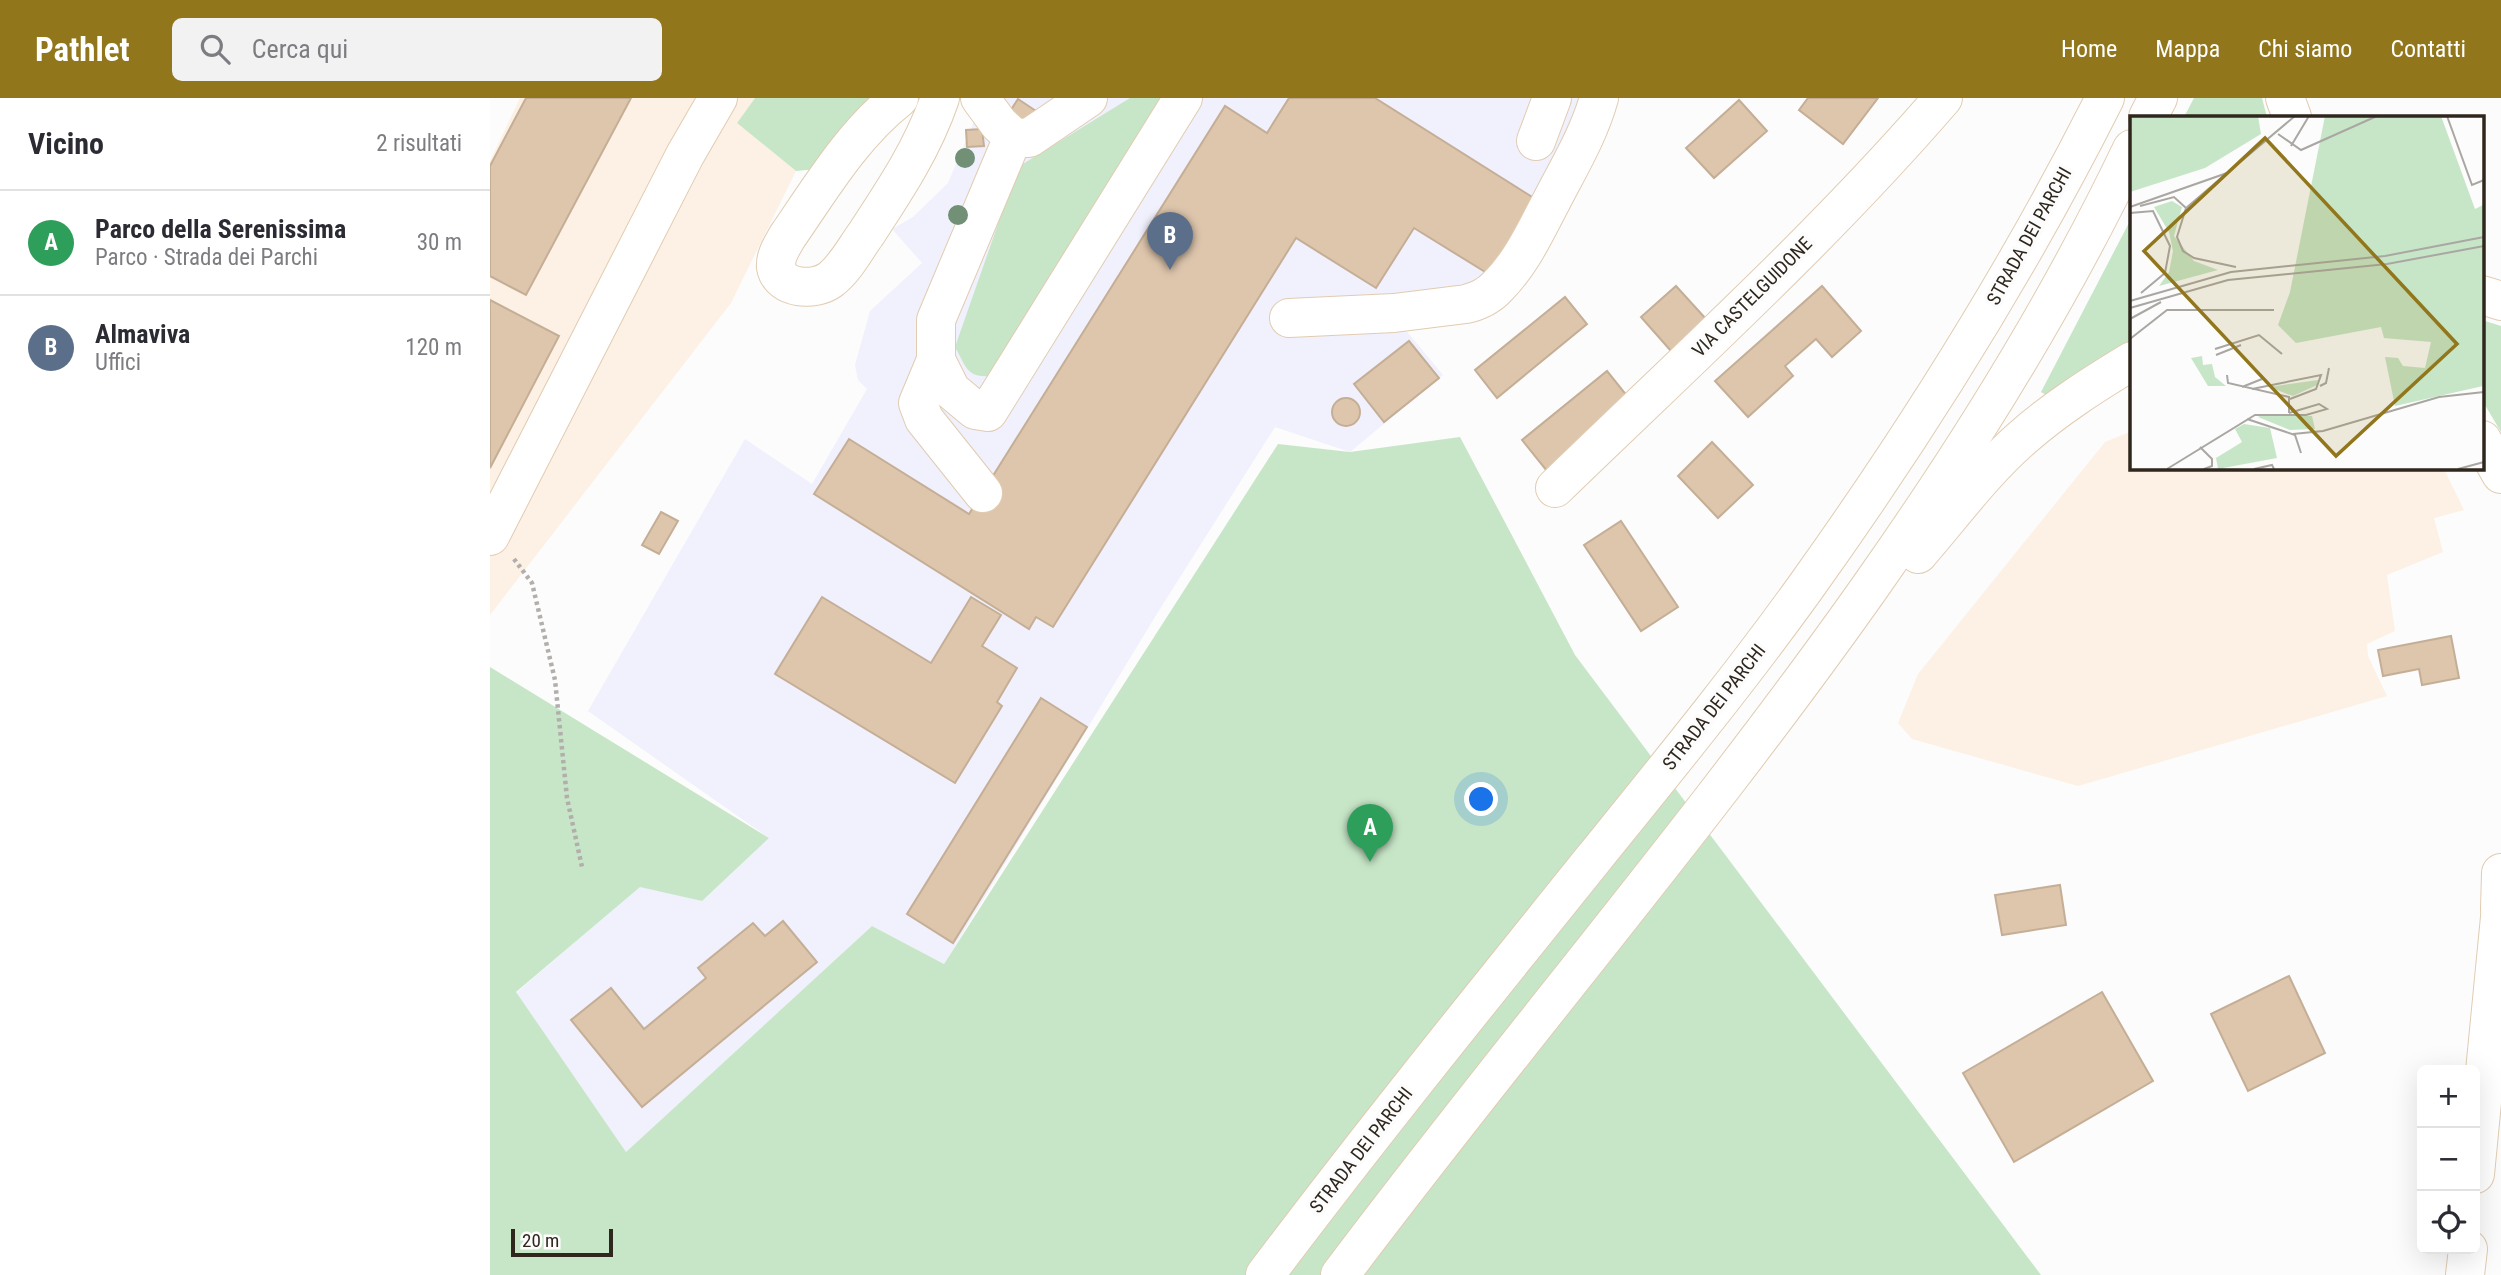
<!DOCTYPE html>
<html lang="it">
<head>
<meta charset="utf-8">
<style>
	body { margin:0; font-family:"Roboto Condensed",sans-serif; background:#f2f2f3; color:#2b2b33 }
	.controls { position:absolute; right:21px; bottom:21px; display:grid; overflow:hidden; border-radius:10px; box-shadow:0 7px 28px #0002 }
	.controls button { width:63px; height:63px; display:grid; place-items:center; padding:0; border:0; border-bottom:2px solid #e1e1e2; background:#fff; color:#2b2b33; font:35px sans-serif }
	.scale { position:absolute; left:21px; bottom:18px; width:102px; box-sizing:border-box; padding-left:7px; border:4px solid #2f271d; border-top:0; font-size:19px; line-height:24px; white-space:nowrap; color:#2f271d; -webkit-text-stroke:5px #fcfcfc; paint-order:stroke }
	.you { position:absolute; left:992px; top:702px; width:24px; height:24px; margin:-18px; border:5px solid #fff; border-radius:50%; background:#1a73e8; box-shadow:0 0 0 10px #1a73e833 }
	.badge { display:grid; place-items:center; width:46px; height:46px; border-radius:50%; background:#91761c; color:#fff; font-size:23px; font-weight:700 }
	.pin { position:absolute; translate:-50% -58px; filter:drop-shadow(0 2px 4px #0008) }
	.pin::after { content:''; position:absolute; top:37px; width:24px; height:21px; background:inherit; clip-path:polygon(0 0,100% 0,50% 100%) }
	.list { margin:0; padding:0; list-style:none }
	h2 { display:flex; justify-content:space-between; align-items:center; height:91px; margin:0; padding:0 28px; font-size:30px }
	h2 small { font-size:23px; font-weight:400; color:#7c7c81 }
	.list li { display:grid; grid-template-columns:46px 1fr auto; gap:21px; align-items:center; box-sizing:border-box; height:105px; padding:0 28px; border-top:2px solid #e1e1e2 }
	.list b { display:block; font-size:26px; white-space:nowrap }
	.list p { margin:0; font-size:23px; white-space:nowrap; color:#7c7c81 }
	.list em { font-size:23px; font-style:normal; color:#7c7c81 }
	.icon { flex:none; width:38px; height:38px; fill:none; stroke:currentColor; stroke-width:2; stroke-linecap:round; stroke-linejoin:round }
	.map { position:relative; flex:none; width:2011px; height:1177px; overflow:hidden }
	header { display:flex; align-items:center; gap:42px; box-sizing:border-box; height:98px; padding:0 35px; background:#91761c; color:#fff }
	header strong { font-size:33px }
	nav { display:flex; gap:38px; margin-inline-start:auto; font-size:24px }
	.search { width:490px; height:63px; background:#f2f2f3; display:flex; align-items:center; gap:18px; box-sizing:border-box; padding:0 24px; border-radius:10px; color:#7c7c81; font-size:26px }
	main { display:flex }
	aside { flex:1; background:#fff }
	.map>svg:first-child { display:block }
	.commercial { fill:#f1f0fd }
	.built { fill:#fcf1e4 }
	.green { fill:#c7e6c7 }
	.building { fill:#dec6ad; stroke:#c5ae96; stroke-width:2 }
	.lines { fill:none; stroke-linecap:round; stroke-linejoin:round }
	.minor-casing { stroke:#e1ccb1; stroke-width:40 }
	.major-casing { stroke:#e1ccb1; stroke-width:40 }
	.highway-casing { stroke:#e1ccb1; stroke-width:40 }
	.path { stroke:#b1aeab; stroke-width:4.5; stroke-dasharray:3.5 3.5; stroke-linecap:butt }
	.minor { stroke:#fff; stroke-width:38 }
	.major { stroke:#fff; stroke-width:38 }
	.highway { stroke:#fff; stroke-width:38 }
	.tree { fill:#719076 }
	.labels { text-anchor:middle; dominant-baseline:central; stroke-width:7; stroke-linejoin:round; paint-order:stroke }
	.street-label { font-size:19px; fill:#2f271d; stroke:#fcfcfc }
	.inset-road { fill:none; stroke:#aaa7a3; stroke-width:2 }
	.view { fill:#91761c; fill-opacity:0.15; stroke:#91761c; stroke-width:3.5 }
	.inset-edge { fill:none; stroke:#2f271d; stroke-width:3.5 }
</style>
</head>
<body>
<header>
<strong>Pathlet</strong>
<div class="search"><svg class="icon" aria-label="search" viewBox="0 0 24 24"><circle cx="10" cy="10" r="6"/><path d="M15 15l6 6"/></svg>Cerca qui</div>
<nav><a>Home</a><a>Mappa</a><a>Chi siamo</a><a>Contatti</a></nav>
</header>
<main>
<aside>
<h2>Vicino<small>2 risultati</small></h2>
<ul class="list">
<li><span class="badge" style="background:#2e9e5b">A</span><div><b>Parco della Serenissima</b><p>Parco · Strada dei Parchi</p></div><em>30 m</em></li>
<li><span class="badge" style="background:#5c6f8a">B</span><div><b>Almaviva</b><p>Uffici</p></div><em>120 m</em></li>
</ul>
</aside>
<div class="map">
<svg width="2011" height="1177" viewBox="0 0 2011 1177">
	<rect width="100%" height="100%" fill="#fcfcfc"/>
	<polygon class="commercial" points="494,0 1126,0 1032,179 914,230 953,277 860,354 785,329 668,514 454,866 382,828 136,1054 26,895 150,788 212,803 279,740 98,613 255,341 322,386 377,291 368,282 365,267 380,213 432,165 402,131 423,119 458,85"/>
	<g class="built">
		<polygon points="30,0 265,0 247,25 306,73 241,205 0,517 0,63"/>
		<polygon points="1642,333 1642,369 1953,369 1974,412 1944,420 1953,454 1897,477 1905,533 1877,546 1878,558 1897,598 1588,688 1422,641 1408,625 1428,576 1615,344"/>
	</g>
	<g class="green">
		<polygon points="265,0 380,0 327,71 306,73 247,25"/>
		<path d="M640 0H679L501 278C476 280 476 268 465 249L528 69Z"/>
		<polygon points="1704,0 1772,0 1777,19 1694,19"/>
		<polygon points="1642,119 1642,242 1619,255 1556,297 1551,294"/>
		<polygon points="1992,222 2011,228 2011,334 1992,302"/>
		<polygon points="970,339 1085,557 1551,1177 0,1177 0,569 279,740 212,803 150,789 26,894 136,1054 382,828 454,866 788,346 860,354"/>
	</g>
	<g class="building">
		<polygon points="36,0 141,0 36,197 0,178 0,68"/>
		<polygon points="799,0 885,0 1047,102 1000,177 924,130 886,190 806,140 563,529 546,519 539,531 324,396 359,341 479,416 735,8 777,35"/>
		<polygon points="1318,0 1388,0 1353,46 1309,12"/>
		<polygon points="528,1 546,13 536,30 517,18"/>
		<polygon points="1249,2 1277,33 1224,80 1196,50"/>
		<polygon points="492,31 494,48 477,49 476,32"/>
		<polygon points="1186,188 1216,221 1181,253 1151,219"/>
		<polygon points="1332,188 1371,233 1342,259 1326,241 1295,268 1303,278 1258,319 1225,283"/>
		<polygon points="1075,199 1097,226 1007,300 985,272"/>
		<polygon points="0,202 69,238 0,370"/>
		<polygon points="919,243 949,280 894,324 864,286"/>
		<polygon points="1117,273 1142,304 1057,373 1032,342"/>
		<circle cx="856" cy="314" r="14"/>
		<polygon points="1222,344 1263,387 1228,420 1188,378"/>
		<polygon points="171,414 188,423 169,456 152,447"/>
		<polygon points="1131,423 1188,509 1151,533 1094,447"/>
		<polygon points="332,499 441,565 481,499 511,517 492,548 527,570 507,604 512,608 465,685 285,576"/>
		<polygon points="1961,538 1969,580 1932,587 1929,571 1893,578 1888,552"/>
		<polygon points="551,600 597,629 463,845 417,816"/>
		<polygon points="1570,787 1576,827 1512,837 1505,797"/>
		<polygon points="293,823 327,864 152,1009 81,922 121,890 154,931 216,880 208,870 263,825 275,838"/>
		<polygon points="1799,878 1835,955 1758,993 1721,916"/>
		<polygon points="1612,894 1663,983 1524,1064 1473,975"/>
	</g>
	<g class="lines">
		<defs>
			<g id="minor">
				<path d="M409 0C362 37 331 90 297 139 292 148 285 158 286 169 290 192 325 193 340 182 355 171 365 151 376 136 405 92 433 50 450 0"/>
				<polyline points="490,0 509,26 523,39 539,40 598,0"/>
				<polyline points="523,39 446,222 446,262 461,292 485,312 498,314 693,0"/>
				<polyline points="1046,43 1062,0"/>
				<path d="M799 220 904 215 976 206C989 203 999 198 1008 188 1032 164 1046 132 1062 102 1079 69 1099 36 1109 0"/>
				<polyline points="446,262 428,305 434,321 493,395"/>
				<path d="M1065 390C1196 263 1333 139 1453 0"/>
				<polyline points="0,438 195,57 228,0"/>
			</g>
			<g id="major">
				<polyline points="1985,1076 2011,809"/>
				<polyline points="1975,1177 1978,1151"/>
			</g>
			<g id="highway">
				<polyline points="1795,0 1802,19"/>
				<polyline points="1658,19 1668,0"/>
				<polyline points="1992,197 2011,203"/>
				<polyline points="1992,342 2011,376"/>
				<path d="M1428 456C1462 417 1493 374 1532 340 1566 310 1604 286 1642 263"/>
				<polyline points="2010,811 2011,775"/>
				<path d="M775 1177C882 1035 993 898 1104 760 1176 671 1248 583 1315 490 1426 335 1529 171 1615 0"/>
				<path d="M850 1177C1124 812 1444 467 1642 51"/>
			</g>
		</defs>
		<use href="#minor" class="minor-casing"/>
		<use href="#major" class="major-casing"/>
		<use href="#highway" class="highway-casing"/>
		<polyline class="path" points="24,461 42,485 65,582 77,700 92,769"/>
		<use href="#minor" class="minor"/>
		<use href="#major" class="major"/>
		<use href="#highway" class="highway"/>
	</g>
	<g class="tree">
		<circle cx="475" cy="60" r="10"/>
		<circle cx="468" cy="117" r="10"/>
	</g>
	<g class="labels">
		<g class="street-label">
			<text transform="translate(1539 138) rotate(-61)">STRADA DEI PARCHI</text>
			<text transform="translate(1262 199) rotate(-45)">VIA CASTELGUIDONE</text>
			<text transform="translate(1224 609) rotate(-52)">STRADA DEI PARCHI</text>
			<text transform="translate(871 1052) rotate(-52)">STRADA DEI PARCHI</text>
		</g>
	</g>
	<g transform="translate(1640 18)">
		<rect width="354" height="354" fill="#fcfcfc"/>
		<path d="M0 0H128L131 18 75 52 0 76ZM195 0H311L345 93 353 89V270L265 290 255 241 268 242 273 250 295 252 301 226 254 222 251 211 166 227 148 209 160 176ZM42 85 52 91 44 120 64 145 88 154 29 170 39 156 43 135 39 116 24 91ZM72 240 73 249 82 248 85 261 96 270H78L61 242ZM188 264 187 269 163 280 139 271ZM131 299 182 300 185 313 160 314 128 301ZM114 308 140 312 147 342 88 353 86 342 112 326 105 313Z" fill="#c7e6c7"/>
		<path class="inset-road" d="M317 0 342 69 354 64M148 18 171 34 247 0M161 30 179 0M97 57 56 92 47 121 53 135 64 142 106 151M10 90 44 81 56 92M0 91 97 57 165 0M0 97 23 95 40 130 35 157 11 177M0 185 101 156 255 140 354 121M0 192 98 164 257 148 354 130M0 203 31 186M0 223 37 194H144M85 233 129 219 152 238M86 239 111 229M97 259 98 267 159 281V297M190 270 196 267 199 252M112 271 132 263M122 273 191 259 186 273 160 283M117 303 165 319 171 337M163 318 193 315 309 281 354 276M70 331 82 343V350L74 353M37 353 125 299H176L197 293 189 288 159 297M124 353 142 349 144 353M328 353 354 346"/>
		<path class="view" d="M135 22 327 228 206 340 14 135Z"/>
		<rect width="354" height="354" class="inset-edge"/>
	</g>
</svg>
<div class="controls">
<button>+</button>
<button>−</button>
<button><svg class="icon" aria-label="locate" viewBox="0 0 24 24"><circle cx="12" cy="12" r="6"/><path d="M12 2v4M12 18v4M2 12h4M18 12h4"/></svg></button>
</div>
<div class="scale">20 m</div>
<div class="you"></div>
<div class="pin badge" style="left:880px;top:764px;background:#2e9e5b">A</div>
<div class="pin badge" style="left:680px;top:172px;background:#5c6f8a">B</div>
</div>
</main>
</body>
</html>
